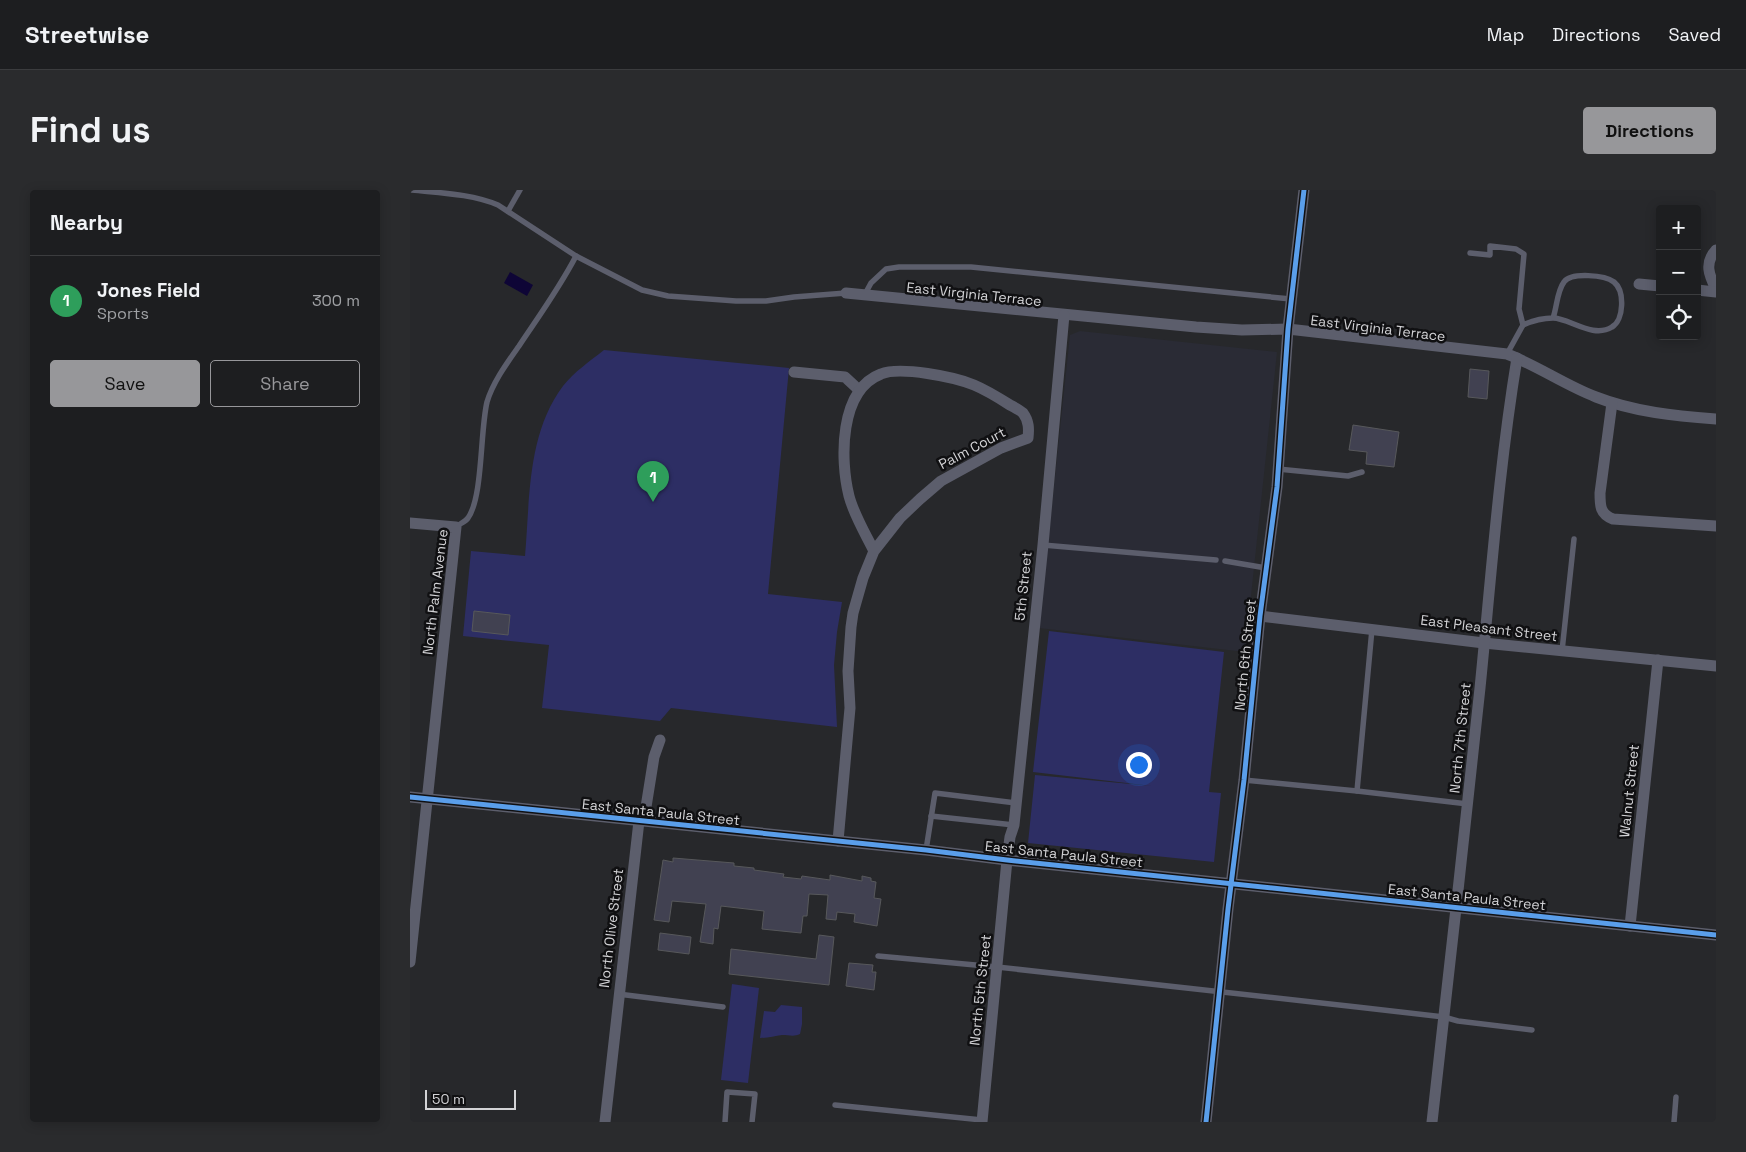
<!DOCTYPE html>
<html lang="en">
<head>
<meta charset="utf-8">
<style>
	body { margin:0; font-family:"Space Grotesk",sans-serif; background:#2a2b2d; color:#f1f3f6 }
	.controls { position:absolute; right:15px; top:15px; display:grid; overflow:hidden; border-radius:5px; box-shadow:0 2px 12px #0003 }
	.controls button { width:45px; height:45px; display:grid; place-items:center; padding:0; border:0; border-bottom:1px solid #3b3c3e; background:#1d1e20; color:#f1f3f6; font:25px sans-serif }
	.scale { position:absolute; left:15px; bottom:12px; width:91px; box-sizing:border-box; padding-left:5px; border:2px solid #d3d3d6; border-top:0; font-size:14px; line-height:18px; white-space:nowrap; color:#d3d3d6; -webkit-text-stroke:4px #101012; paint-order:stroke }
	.you { position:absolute; left:728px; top:574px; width:18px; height:18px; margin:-12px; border:4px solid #fff; border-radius:50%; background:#1a73e8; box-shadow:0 0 0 8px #1a73e833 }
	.badge { display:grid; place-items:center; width:32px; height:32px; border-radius:50%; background:#97979a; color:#fff; font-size:16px; font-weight:700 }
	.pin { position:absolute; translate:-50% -41px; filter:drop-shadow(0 1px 2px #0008) }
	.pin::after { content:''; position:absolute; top:26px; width:18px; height:15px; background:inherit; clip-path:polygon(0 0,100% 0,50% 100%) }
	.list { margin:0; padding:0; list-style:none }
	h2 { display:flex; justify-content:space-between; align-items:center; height:65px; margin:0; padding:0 20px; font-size:21px }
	h2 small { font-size:16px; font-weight:400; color:#a0a2a5 }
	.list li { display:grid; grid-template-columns:32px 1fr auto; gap:15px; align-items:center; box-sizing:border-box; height:90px; padding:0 20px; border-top:1px solid #3b3c3e }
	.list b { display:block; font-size:19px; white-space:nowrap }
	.list p { margin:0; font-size:16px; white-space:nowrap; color:#a0a2a5 }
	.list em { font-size:16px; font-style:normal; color:#a0a2a5 }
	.actions { display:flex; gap:10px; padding:15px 20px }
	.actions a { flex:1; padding:11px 0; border:1px solid #97979a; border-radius:5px; text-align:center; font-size:18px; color:#97979a }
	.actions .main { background:#97979a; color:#111 }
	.icon { flex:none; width:28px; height:28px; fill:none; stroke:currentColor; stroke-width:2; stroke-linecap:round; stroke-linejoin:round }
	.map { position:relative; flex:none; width:1306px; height:932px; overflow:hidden; border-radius:5px }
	header { display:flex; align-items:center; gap:30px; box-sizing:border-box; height:70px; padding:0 25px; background:#1d1e20; border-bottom:1px solid #3b3c3e }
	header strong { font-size:24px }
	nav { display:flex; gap:28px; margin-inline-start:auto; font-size:18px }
	.intro { display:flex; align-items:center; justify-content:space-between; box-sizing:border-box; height:120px; padding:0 30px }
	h1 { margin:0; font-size:35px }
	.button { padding:12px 22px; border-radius:5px; background:#97979a; color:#111; font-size:18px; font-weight:700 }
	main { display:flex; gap:30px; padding:0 30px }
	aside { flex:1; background:#1d1e20; border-radius:5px; box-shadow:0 2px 12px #0003 }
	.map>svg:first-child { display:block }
	.built { fill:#2a2b35 }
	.green { fill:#2d2e64 }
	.water { fill:#0e0536 }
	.building { fill:#414151; stroke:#57585b }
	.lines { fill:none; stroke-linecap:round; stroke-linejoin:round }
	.service { stroke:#5c5e6c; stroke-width:5.5 }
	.minor { stroke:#5c5e6c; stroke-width:11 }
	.cycleway-casing { stroke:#101012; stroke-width:8 }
	.cycleway { stroke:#5a9eea; stroke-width:5 }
	.labels { text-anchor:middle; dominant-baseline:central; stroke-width:5; stroke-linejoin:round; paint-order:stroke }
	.street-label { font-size:14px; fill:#d3d3d6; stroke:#101012 }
</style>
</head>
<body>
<header>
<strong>Streetwise</strong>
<nav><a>Map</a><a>Directions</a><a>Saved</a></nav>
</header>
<div class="intro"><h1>Find us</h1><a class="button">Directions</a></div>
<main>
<aside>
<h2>Nearby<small></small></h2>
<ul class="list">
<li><span class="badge" style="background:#2e9e5b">1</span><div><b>Jones Field</b><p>Sports</p></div><em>300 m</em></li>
</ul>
<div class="actions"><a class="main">Save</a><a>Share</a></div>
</aside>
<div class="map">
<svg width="1306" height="932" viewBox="0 0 1306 932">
	<rect width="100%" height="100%" fill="#27282b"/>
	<polygon class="built" points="670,141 867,162 835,462 629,438 660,145"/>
	<g class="green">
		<path d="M194 160 379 178 358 404 432 412 427 442 424 475 427 537 261 518 250 531 132 518 139 455 53 446 61 361 115 366C120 309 117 244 153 196 164 182 180 171 194 160Z"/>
		<polygon points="639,441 814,462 799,602 811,603 804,672 618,653 625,585 742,596 623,582"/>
		<polygon points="322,794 349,798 338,893 311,890"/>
		<path d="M371 815 392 817V834L390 844C384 847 379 845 372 845 365 846 358 848 350 848L354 821 365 822Z"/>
	</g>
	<polygon class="water" points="100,82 123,95 117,106 94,93"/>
	<g class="building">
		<polygon points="1060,179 1079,181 1077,209 1058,207"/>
		<polygon points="943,235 989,242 984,277 956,274 957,262 939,260"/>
		<polygon points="64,421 100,425 98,445 62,441"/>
		<polygon points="263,668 324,673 324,676 344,678 344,680 374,684 373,687 391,689 392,686 420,690 420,685 452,691 452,686 461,688 461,691 466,692 464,708 471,709 467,736 444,732 445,724 427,722 426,730 416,729 418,705 399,704 397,726 393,726 391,743 352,739 354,721 311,716 308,739 304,738 303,754 290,752 296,714 262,711 259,732 244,730 253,670 263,672"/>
		<polygon points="250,743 281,747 279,764 248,760"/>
		<polygon points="409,745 424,747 419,795 319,784 321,759 406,769"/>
		<polygon points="439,773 463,775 462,782 466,782 464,800 436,796"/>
	</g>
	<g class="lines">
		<g class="service">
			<path d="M2 0C31 3 62 4 88 15L166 66 232 100 258 106 326 111H356L384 107 436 103"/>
			<polyline points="98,21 110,0"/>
			<polyline points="1060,63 1080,65 1080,56 1106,59 1114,64 1109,119 1113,135 1097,164"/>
			<polyline points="455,104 461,93 476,79 489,77 561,77 881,109"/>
			<path d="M1113 135C1122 131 1133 128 1143 128 1159 128 1183 149 1202 137 1214 130 1215 101 1204 92 1195 85 1161 82 1154 92 1147 101 1147 117 1143 128"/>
			<polyline points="868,279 938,286 952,282"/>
			<path d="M46 337C49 334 55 332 58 328 73 307 70 241 77 212 83 192 97 173 109 156 129 126 150 97 166 66"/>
			<polyline points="633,355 806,370"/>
			<polyline points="815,371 856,378"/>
			<polyline points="1152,461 1164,349"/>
			<polyline points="834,590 947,601 1058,614"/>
			<polyline points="947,601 962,439"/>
			<polyline points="521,626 604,635"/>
			<polyline points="516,660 525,603 606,613"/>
			<polyline points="468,766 587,777 947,817 1034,827 1048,831 1122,840"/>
			<polyline points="208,804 313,817"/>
			<polyline points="425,915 572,930"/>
			<polyline points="315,932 317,902 345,904 342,932"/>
			<polyline points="1264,932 1266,907"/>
		</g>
		<g class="minor">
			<path d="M1306 60C1294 73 1299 85 1306 99"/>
			<polyline points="1229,94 1250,96"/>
			<polyline points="1287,100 1306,102"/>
			<path d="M436 103 786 137 832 140 878 139 1097 164C1128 176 1155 195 1186 207 1224 222 1266 226 1306 229"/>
			<polyline points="384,182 435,187 449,200"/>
			<path d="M1202 213 1190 303C1190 316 1190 324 1203 329L1306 336"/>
			<polyline points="0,333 46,337 0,772"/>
			<polyline points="850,426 1074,453 1306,476"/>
			<polyline points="0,607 516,660 597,670 1306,745"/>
			<path d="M428 651 440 518 438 481 441 437 443 423 453 388 464 361 490 328 510 309 531 291 591 258 618 248C619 239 619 231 613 223 610 220 604 217 600 215 589 208 576 200 564 195 545 187 490 176 471 184 429 200 430 270 439 306 444 325 455 343 464 361"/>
			<polyline points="1220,736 1248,470"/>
			<polyline points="195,932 229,631 236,617 244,567 250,550"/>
			<polyline points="572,932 597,670 600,647 604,635 633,355 654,125"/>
			<polyline points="796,932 818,719 834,590 850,426 867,297 878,139 894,0"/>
			<path d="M1022 932C1038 787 1055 643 1070 498 1081 388 1089 277 1107 168"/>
		</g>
		<defs>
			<g id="cycleway">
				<polyline points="0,607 516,660 597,670 1306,745"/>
				<polyline points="796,932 818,719 834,590 850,426 867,297 878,139 894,0"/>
			</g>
		</defs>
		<use href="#cycleway" class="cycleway-casing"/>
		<use href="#cycleway" class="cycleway"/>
	</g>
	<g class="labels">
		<g class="street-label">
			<text transform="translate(564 104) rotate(6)">East Virginia Terrace</text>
			<text transform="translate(968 138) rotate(7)">East Virginia Terrace</text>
			<text transform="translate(562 258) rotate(-28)">Palm Court</text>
			<text transform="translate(613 396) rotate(-84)">5th Street</text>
			<text transform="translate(25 402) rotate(-83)">North Palm Avenue</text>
			<text transform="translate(1079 438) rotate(7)">East Pleasant Street</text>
			<text transform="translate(835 465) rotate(-84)">North 6th Street</text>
			<text transform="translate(1050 548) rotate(-84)">North 7th Street</text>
			<text transform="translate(1219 601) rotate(-84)">Walnut Street</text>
			<text transform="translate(251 622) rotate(6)">East Santa Paula Street</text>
			<text transform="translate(654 664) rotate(6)">East Santa Paula Street</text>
			<text transform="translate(1057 707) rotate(6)">East Santa Paula Street</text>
			<text transform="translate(201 738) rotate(-83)">North Olive Street</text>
			<text transform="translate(570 800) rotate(-84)">North 5th Street</text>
		</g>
	</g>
</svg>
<div class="controls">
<button>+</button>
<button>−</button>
<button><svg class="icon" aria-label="locate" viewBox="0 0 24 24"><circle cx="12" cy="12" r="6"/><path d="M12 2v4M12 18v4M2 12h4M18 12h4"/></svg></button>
</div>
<div class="scale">50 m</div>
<div class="you"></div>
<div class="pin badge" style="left:243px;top:312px;background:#2e9e5b">1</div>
</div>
</main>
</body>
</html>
